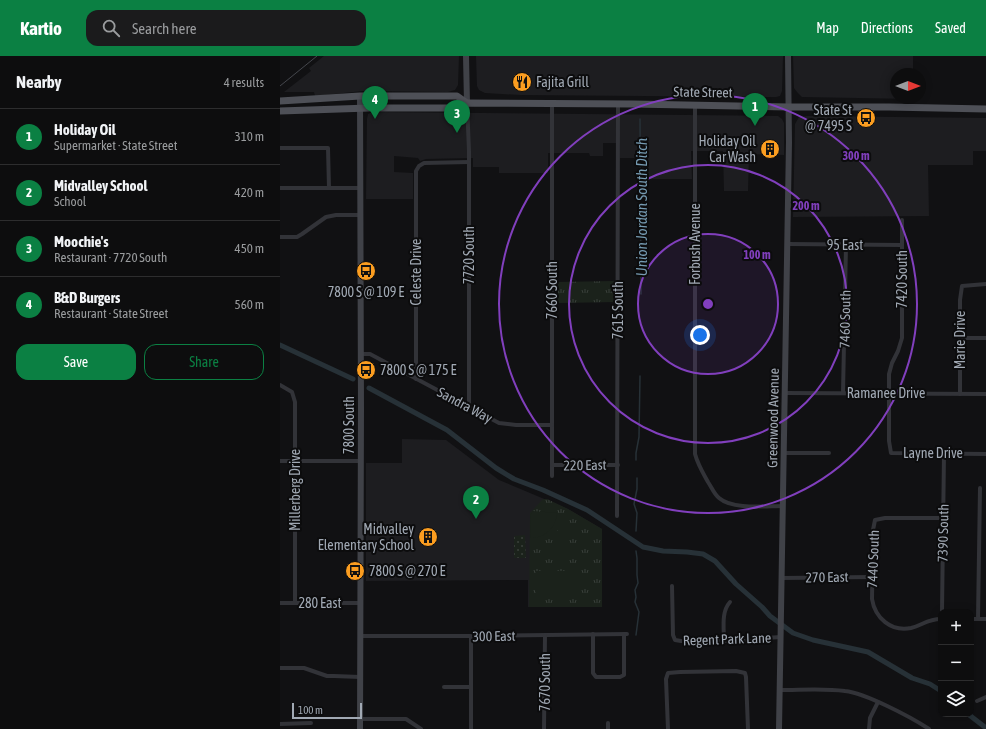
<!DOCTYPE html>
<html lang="en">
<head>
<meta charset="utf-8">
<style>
	body { margin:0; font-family:"Asap Condensed",sans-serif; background:#1b1b1c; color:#f1f3f6 }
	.controls { position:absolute; right:12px; bottom:12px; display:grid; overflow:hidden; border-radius:8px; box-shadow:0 2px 10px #0003 }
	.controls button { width:36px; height:36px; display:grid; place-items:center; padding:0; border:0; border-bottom:1px solid #2d2d2e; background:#0d0d0e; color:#f1f3f6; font:20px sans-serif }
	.compass { position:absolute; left:610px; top:12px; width:36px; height:36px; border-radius:50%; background:#0d0d0e; box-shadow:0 2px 10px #0003; rotate:90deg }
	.scale { position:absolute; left:12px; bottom:10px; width:70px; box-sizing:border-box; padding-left:4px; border:2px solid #a1a9b4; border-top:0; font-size:11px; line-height:14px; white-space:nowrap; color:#a1a9b4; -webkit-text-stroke:3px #0c0c0d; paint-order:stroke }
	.you { position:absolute; left:420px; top:279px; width:14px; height:14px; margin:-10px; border:3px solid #fff; border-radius:50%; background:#1a73e8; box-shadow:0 0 0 6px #1a73e833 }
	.badge { display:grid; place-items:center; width:26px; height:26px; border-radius:50%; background:#0b8043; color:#fff; font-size:13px; font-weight:700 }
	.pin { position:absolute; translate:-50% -33px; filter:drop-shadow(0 1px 2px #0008) }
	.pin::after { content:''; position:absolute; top:21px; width:14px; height:12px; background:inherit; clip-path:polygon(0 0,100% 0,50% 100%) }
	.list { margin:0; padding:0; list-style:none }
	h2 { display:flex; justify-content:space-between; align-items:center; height:52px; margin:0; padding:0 16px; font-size:17px }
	h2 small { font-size:13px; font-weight:400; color:#9a9c9e }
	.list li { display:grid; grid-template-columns:26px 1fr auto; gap:12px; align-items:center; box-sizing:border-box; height:56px; padding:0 16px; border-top:1px solid #2d2d2e }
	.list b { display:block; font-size:15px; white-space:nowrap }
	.list p { margin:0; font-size:13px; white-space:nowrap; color:#9a9c9e }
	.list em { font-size:13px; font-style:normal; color:#9a9c9e }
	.actions { display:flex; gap:8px; padding:12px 16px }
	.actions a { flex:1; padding:9px 0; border:1px solid #0b8043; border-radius:12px; text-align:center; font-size:14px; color:#0b8043 }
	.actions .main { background:#0b8043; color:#fff }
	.icon { flex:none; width:22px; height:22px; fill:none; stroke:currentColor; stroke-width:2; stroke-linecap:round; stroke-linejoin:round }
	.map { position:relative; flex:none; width:706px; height:673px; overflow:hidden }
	header { display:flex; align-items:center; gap:24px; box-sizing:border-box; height:56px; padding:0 20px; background:#0b8043; color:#fff }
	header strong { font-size:19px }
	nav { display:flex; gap:22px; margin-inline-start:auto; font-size:14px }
	.search { width:280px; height:36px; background:#1b1b1c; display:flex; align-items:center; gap:10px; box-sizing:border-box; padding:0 14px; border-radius:12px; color:#9a9c9e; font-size:15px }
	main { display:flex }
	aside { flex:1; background:#0d0d0e }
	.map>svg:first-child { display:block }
	.built { fill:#1d1d20 }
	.grass { fill:url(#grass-tufts) }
	.park { fill:url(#park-dots) }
	.pitch { fill:#1b221b }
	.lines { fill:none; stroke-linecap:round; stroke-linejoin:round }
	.stream { stroke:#273137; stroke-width:1.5 }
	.canal { stroke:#273137; stroke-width:5 }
	.street { stroke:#323338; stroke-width:4 }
	.secondary { stroke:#404248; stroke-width:6 }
	.primary { stroke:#4e5057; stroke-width:7 }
	.tram { stroke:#45474d; stroke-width:1 }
	.ring { fill:none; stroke:#813fbd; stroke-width:2 }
	.labels { text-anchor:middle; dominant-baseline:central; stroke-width:4; stroke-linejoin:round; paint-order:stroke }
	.poi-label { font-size:14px; fill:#a1a9b4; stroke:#0c0c0d; text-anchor:start }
	.street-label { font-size:14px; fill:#a1a9b4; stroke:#0c0c0d }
	.water-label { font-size:15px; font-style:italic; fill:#769bb2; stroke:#0c0c0d }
	.centre { fill:#813fbd; stroke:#0c0c0d; stroke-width:2 }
	.ring-label { font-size:12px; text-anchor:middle; font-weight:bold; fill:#813fbd; stroke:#0c0c0d; stroke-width:4; stroke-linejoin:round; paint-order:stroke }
</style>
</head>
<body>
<header>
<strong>Kartio</strong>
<div class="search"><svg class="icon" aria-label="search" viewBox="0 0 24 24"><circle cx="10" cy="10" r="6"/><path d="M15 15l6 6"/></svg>Search here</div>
<nav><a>Map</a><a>Directions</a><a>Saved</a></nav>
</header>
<main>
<aside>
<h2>Nearby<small>4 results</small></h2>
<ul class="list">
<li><span class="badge">1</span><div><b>Holiday Oil</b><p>Supermarket · State Street</p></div><em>310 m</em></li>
<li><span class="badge">2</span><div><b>Midvalley School</b><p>School</p></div><em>420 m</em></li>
<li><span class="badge">3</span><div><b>Moochie's</b><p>Restaurant · 7720 South</p></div><em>450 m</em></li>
<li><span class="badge">4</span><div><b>B&amp;D Burgers</b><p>Restaurant · State Street</p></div><em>560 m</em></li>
</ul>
<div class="actions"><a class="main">Save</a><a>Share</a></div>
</aside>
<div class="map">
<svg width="706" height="673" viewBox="0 0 706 673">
	<defs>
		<pattern id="grass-tufts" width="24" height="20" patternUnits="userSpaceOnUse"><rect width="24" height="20" fill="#1b221b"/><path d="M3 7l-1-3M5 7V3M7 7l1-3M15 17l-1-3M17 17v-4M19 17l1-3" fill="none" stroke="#393f3a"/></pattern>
		<pattern id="park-dots" width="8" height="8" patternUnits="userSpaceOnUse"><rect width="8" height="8" fill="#1b221b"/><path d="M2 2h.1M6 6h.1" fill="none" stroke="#393f3a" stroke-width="1.8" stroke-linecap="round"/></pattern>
	</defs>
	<rect width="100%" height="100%" fill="#111113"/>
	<g class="built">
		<polygon points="44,0 179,0 178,29 175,34 168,36 83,35 35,40 34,36 4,36 31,15 29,12"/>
		<polygon points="196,0 503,0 502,35 500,40 496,41 241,39 205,37 199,34 197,30"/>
		<polygon points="513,0 633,0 633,18 616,18 616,42 633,43 522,41 517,36 514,32"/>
		<polygon points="92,56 498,60 502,63 504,67 504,99 469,98 468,135 444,135 443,95 411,95 412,123 362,123 362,102 340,102 340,87 323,87 323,100 310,100 309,97 268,97 268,117 219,117 219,111 193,111 193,102 146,103 140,105 138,102 114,100 114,116 133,117 133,143 86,143 87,63 88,58"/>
		<polygon points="527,60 706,62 706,95 693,95 693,109 648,109 649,160 513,161 515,68 519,61"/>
		<polygon points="122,383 166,384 219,424 288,453 322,473 322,551 248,551 248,524 86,525 86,407 122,407"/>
	</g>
	<g class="grass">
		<polygon points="335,225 336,246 278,247 278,226"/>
		<polygon points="263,443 267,443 288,453 322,473 322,551 249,551 250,457"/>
	</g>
	<polygon class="park" points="245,479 246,502 234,502 234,480"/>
	<g class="pitch">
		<path d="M253 455 277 457C276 472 265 482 250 482L251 458Z"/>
		<rect x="278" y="467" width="18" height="13"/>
		<rect x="275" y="487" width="22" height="16"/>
		<rect x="256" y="515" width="41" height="28"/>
	</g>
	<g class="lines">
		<g class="stream">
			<polyline points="360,63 361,238"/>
			<polyline points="356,404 356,397 359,381 360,320"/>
			<polyline points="356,475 357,457 354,448 357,433 357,422"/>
			<polyline points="356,579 359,556 355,546 356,541 355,534 358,527 357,519 357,502 356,495"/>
		</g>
		<g class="canal">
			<polyline points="0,289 73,323"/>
			<polyline points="89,332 167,374 216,412 234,423 263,434 307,454 363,491 383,495 407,496 423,498 435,505 456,528 482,551 490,560 513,577 533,584 588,596 632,622 650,628 661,635"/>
			<polyline points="688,658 706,672"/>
		</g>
		<g class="street">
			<polyline points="187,47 189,95 189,352"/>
			<polyline points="272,48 272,420"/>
			<path d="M415 49V398C418 409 423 417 428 426 432 432 434 438 439 442 453 454 485 450 503 450"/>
			<polyline points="0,92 48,92 49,132"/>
			<polyline points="0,132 80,132"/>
			<polyline points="622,164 622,282 618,295 612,307 609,318 609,385 611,397 706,398"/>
			<polyline points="0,181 17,181 22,178 46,161 56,159 80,159"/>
			<polyline points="508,188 622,189"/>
			<polyline points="680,282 706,282"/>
			<polyline points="81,298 90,298 219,367 236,369 272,369"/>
			<polyline points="136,323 136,115 139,110 144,107 189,106"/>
			<polyline points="0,329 12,336 15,346 15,547"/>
			<polyline points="505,337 706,338"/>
			<polyline points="563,337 566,189"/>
			<polyline points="680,338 680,244 682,230 706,228"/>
			<polyline points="504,397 549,397"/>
			<polyline points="0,405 81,405"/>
			<polyline points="272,409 338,409"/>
			<polyline points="337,460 338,48"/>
			<polyline points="502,522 592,521"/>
			<polyline points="392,530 393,579 395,584 401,585 475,585 485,582 501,581"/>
			<polyline points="0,547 80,547"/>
			<polyline points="662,556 664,397"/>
			<path d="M661 563C647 563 643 569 631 572 611 576 595 562 592 543L593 474 595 464 605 462H663"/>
			<polyline points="691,563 706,563"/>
			<polyline points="698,563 700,432"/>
			<polyline points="313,578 313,617 316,621 340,621 344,619 344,578"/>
			<polyline points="80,580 191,580 347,578"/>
			<path d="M444 585C444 572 441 556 450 546"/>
			<polyline points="0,612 24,612 47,620 54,620 80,621"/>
			<polyline points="164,631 191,631"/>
			<path d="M500 634C521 634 544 632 565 635 585 637 631 661 649 673"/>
			<polyline points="697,645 706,641"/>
			<polyline points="80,663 126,663 141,673"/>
			<polyline points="0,668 31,667"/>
			<polyline points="191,673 191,580"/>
			<polyline points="264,673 265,579"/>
			<polyline points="328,673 328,667"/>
			<polyline points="388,673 386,623 388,617 400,616 456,615 465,617 466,621 468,673"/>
			<polyline points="589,673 590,662 598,646"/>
		</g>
		<g class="secondary">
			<polyline points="186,0 187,47"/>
			<polyline points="80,40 81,352 80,673"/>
			<polyline points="499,673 509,86 508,0"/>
		</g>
		<g class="primary">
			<polyline points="0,45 80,40 177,40 187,47"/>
			<polyline points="0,55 89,52 178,52 187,47 353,48 509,51 609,51 706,53"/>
		</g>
		<polyline class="tram" points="0,30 37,0"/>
	</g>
	<circle cx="428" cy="248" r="70" fill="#813fbd" fill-opacity=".12"/>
	<g class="ring">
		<circle cx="428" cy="248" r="70"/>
		<circle cx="428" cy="248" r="139"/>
		<circle cx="428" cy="248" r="209"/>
	</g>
	<defs>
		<symbol id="restaurant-disc" viewBox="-11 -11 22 22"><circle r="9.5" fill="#fb9d20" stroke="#0c0c0d"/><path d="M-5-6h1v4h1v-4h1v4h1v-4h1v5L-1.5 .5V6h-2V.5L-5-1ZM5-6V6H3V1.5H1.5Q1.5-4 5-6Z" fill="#111"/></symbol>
		<symbol id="bus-disc" viewBox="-11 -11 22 22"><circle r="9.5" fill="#fb9d20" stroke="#0c0c0d"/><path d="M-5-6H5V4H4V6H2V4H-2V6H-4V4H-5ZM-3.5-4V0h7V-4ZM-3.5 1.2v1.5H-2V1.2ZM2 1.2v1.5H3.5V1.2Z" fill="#111"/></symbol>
		<symbol id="building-disc" viewBox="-11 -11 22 22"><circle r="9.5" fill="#fb9d20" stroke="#0c0c0d"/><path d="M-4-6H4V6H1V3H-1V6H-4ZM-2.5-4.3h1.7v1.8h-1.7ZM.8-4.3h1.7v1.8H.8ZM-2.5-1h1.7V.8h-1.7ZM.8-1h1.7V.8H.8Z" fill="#111"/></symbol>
	</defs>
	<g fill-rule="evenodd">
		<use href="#restaurant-disc" x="231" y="15" width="22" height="22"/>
		<use href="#bus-disc" x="575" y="51" width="22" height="22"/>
		<use href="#building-disc" x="479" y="82" width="22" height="22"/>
		<use href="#bus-disc" x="75" y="204" width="22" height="22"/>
		<use href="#bus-disc" x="75" y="303" width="22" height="22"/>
		<use href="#building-disc" x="137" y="470" width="22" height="22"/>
		<use href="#bus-disc" x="64" y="504" width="22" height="22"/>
	</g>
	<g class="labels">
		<g class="poi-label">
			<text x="256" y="26">Fajita Grill</text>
			<text x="572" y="54" text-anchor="end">State St<tspan x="572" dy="16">@ 7495 S</tspan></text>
			<text x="476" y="85" text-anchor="end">Holiday Oil<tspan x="476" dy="16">Car Wash</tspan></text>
			<text x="86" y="236" text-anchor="middle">7800 S @ 109 E</text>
			<text x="100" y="314">7800 S @ 175 E</text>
			<text x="134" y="473" text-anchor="end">Midvalley<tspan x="134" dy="16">Elementary School</tspan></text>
			<text x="89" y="515">7800 S @ 270 E</text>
		</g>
		<g class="street-label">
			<text transform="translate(423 36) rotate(1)">State Street</text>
			<text transform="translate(415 188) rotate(-90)">Forbush Avenue</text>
			<text x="565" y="189">95 East</text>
			<text transform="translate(189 199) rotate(-90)">7720 South</text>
			<text transform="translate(136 216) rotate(-90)">Celeste Drive</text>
			<text transform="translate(622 223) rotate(-90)">7420 South</text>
			<text transform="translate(272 234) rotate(-90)">7660 South</text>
			<text transform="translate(338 254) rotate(-90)">7615 South</text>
			<text transform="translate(565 263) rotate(-89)">7460 South</text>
			<text transform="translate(680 284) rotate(-90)">Marie Drive</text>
			<text x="606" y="337">Ramanee Drive</text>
			<text transform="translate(185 349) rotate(28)">Sandra Way</text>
			<text transform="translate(493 362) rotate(-89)">Greenwood Avenue</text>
			<text transform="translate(69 369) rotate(-90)">7800 South</text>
			<text x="653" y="397">Layne Drive</text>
			<text transform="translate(305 409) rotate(-1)">220 East</text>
			<text transform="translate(15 434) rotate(-90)">Millerberg Drive</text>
			<text transform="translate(663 477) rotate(-89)">7390 South</text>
			<text transform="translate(593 503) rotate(-88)">7440 South</text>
			<text transform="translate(547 521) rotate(-1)">270 East</text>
			<text x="40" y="547">280 East</text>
			<text transform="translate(214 580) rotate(-1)">300 East</text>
			<text transform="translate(447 583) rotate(-2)">Regent Park Lane</text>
			<text transform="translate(265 626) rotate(-90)">7670 South</text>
		</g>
		<g class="water-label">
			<text transform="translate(361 151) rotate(-90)">Union Jordan South Ditch</text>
		</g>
	</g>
	<circle cx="428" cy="248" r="6" class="centre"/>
	<g class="ring-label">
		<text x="576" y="104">300 m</text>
		<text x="526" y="154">200 m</text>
		<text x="477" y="203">100 m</text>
	</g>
</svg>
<div class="controls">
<button>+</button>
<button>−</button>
<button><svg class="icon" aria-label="layers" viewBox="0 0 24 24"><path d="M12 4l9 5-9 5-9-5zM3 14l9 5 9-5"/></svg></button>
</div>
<svg class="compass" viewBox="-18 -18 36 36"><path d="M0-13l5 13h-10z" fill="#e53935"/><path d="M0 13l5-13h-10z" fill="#9a9c9e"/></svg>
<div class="scale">100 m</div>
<div class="you"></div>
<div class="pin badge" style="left:475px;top:70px">1</div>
<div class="pin badge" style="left:196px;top:463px">2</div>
<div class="pin badge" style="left:177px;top:77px">3</div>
<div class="pin badge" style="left:95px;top:63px">4</div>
</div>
</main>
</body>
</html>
